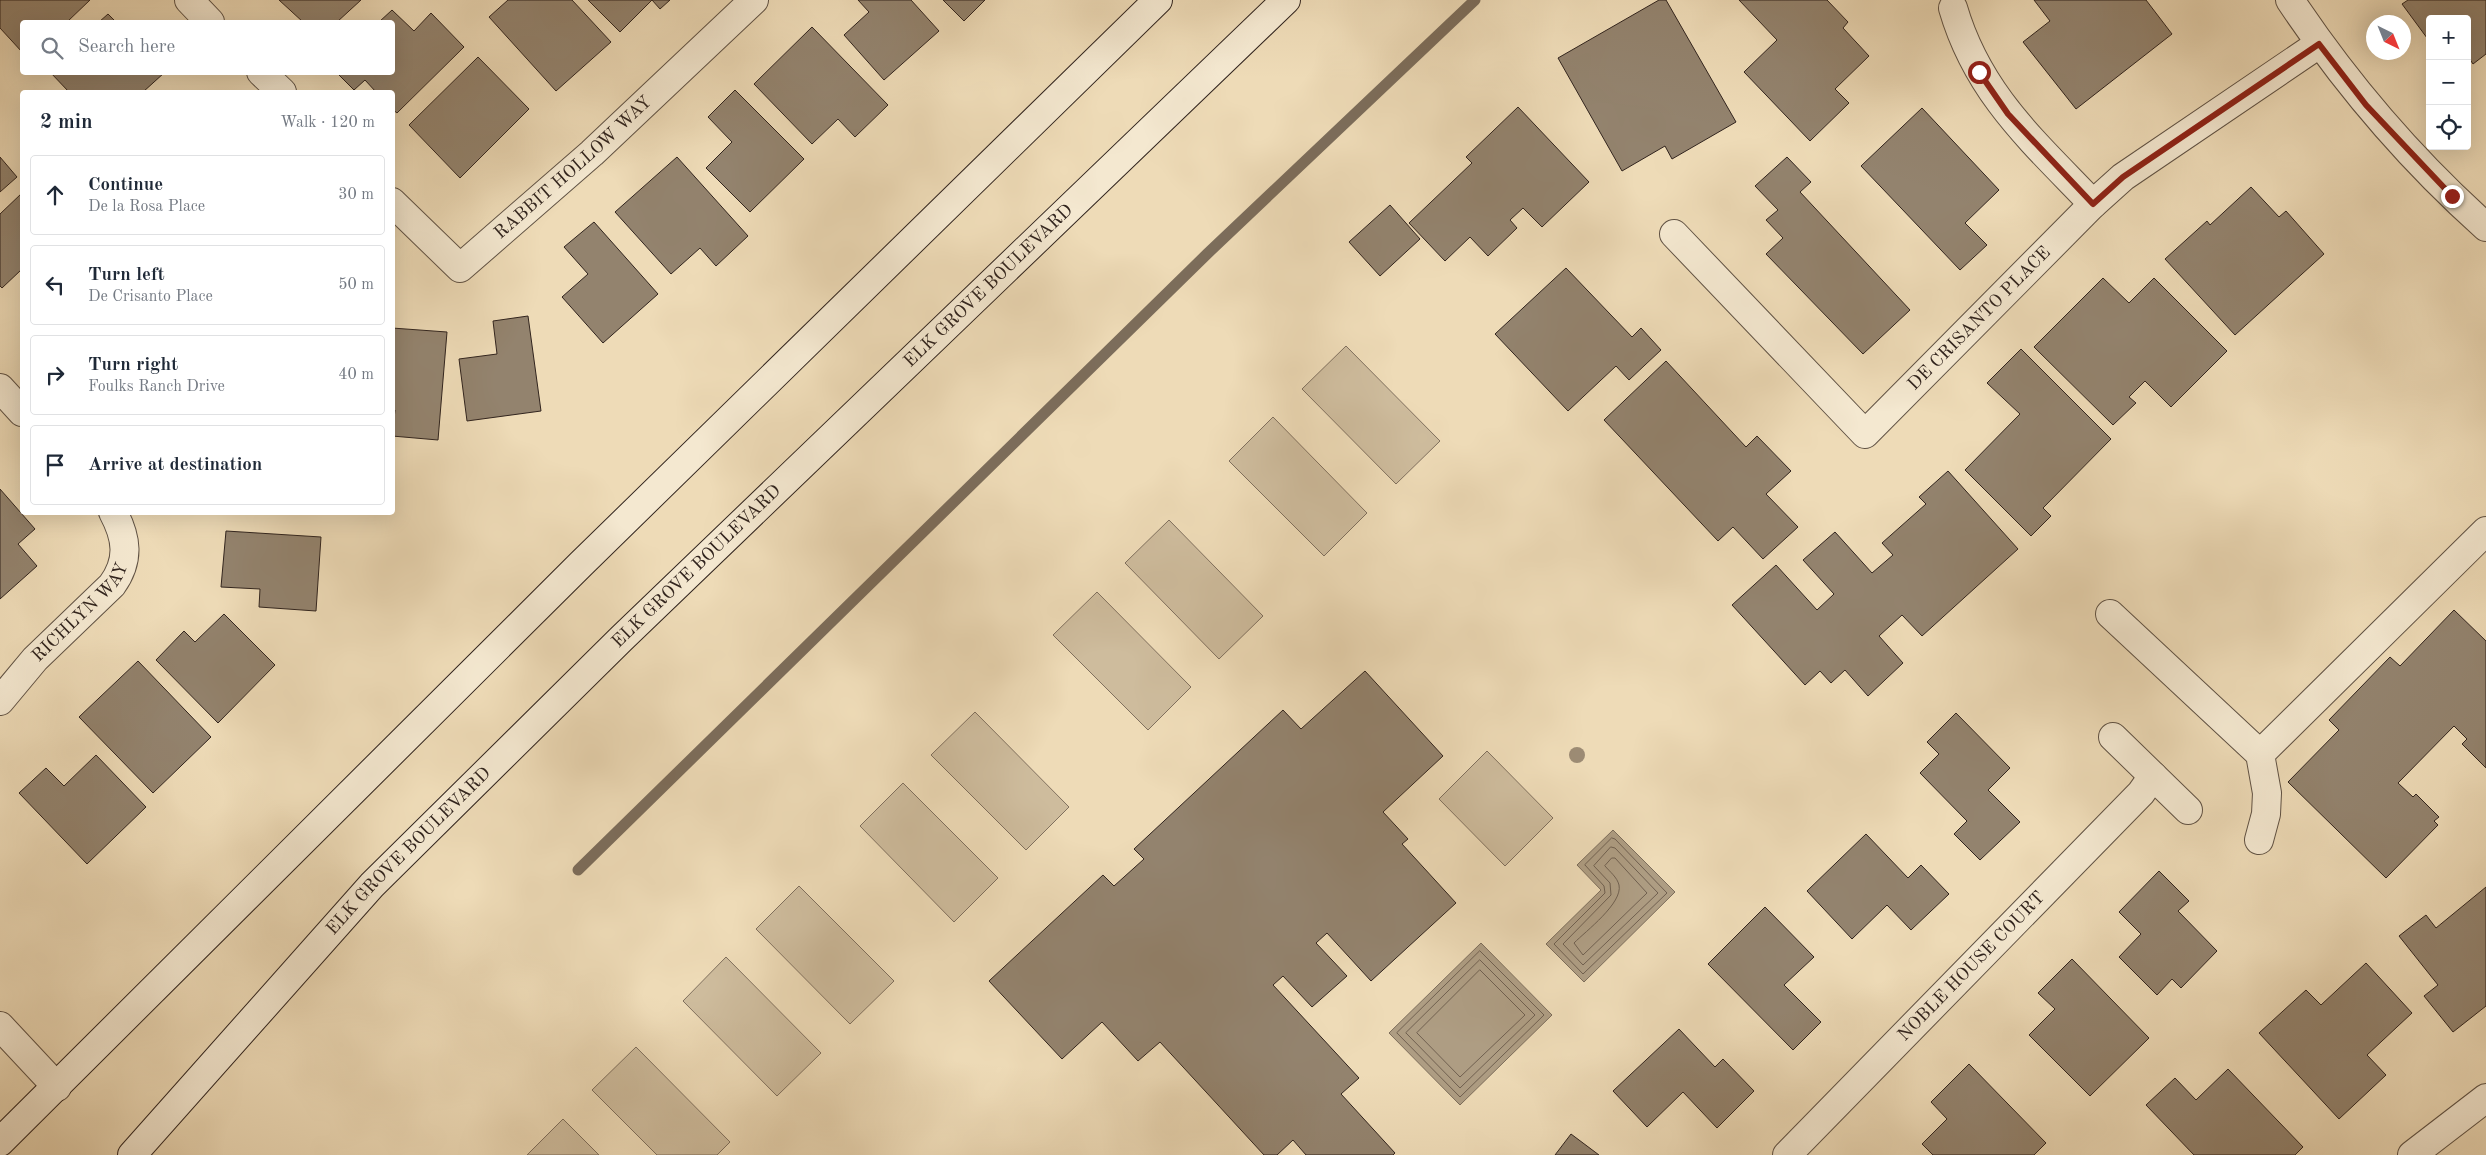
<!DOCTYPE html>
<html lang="en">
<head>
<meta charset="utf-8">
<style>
	body { margin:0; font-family:"Old Standard TT",serif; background:#f6f6f7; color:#1f2937 }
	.controls { position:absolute; right:15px; top:15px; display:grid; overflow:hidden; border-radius:5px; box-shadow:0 5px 20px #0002 }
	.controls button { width:45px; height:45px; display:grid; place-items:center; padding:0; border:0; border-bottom:1px solid #e0e1e3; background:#fff; color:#1f2937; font:25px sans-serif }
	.compass { position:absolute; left:2366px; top:15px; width:45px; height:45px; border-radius:50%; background:#fff; box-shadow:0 5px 20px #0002; rotate:137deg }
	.stop { position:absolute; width:15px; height:15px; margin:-11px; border:4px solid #8f2418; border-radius:50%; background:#fff }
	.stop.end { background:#8f2418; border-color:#fff; box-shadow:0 1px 5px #0008 }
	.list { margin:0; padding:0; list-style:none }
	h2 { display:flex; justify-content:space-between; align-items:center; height:65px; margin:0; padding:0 20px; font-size:21px }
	h2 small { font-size:16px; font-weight:400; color:#747a83 }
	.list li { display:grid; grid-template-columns:32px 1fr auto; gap:15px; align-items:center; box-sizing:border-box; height:80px; margin:0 10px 10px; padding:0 10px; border:1px solid #e0e1e3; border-radius:5px }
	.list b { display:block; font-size:19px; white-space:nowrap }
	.list p { margin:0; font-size:16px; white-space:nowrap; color:#747a83 }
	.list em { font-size:16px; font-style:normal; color:#747a83 }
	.icon { flex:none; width:28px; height:28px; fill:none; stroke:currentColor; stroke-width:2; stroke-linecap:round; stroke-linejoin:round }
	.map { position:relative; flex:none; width:2486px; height:1155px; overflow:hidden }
	.search { position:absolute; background:#fff; box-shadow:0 5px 20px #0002; left:20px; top:20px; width:375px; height:55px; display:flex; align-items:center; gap:12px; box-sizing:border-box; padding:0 18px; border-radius:5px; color:#747a83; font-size:19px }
	.panel { position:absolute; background:#fff; box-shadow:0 5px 20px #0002; left:20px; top:90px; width:375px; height:425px; border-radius:5px }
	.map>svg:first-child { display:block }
	.green { fill:#cebc9d; stroke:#80705e }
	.water { fill:#ae9d83; stroke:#7c6d5b }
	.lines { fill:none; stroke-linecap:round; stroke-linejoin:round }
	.shore { stroke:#706050; stroke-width:1 }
	.stream { stroke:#7c6d5b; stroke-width:11 }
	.building { fill:#93836e; stroke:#31241e }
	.minor-casing { stroke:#605244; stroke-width:30 }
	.tertiary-casing { stroke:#605244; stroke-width:30 }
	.secondary-casing { stroke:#31241e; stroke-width:30 }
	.minor { stroke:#f4e8d0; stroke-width:28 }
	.tertiary { stroke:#f4e8d0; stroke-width:28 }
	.secondary { stroke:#f4e8d0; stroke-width:28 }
	.tree { fill:#9c8b74 }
	.route { stroke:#8f2418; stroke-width:6 }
	.labels { text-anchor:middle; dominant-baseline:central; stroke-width:4.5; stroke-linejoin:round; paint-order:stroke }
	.street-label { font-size:18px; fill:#31241e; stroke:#f4e8d0 }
</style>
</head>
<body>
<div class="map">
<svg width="2486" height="1155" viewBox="0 0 2486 1155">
	<rect width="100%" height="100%" fill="#eedbb7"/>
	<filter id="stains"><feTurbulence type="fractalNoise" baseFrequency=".004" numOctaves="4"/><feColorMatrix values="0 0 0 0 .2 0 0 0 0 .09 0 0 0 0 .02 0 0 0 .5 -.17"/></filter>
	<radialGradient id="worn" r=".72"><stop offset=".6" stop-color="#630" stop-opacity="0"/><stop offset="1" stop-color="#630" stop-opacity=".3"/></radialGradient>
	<g class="green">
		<polygon points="1346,346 1440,441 1396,484 1302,389"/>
		<polygon points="1273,417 1367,513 1324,556 1229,461"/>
		<polygon points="1169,520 1263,616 1219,659 1125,563"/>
		<polygon points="1097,592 1191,687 1148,730 1053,635"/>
		<polygon points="975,712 1069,807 1026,850 931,755"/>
		<polygon points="1487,751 1553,818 1505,866 1439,799"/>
		<polygon points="903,783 998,878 954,922 860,826"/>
		<polygon points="799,886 894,981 850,1024 756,929"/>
		<polygon points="726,957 821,1053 777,1096 683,1001"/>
		<polygon points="636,1047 730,1142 717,1155 657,1155 592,1090"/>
		<polygon points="563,1119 599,1155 527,1155"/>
	</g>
	<g class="water">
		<polygon points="1613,830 1675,892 1584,982 1546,944 1601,890 1577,865"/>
		<polygon points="1481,943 1552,1015 1460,1105 1389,1033"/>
	</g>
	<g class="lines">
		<g class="shore">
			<polygon points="1612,838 1615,839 1667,893 1583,974 1554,944 1605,893 1604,886 1585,865"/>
			<polygon points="1611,847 1615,848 1658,893 1583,965 1563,944 1611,895 1610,883 1594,866"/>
			<path d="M1612 858H1615L1647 893 1583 955 1574 943C1586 931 1623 903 1619 885 1617 877 1610 872 1605 866Z"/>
			<polygon points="1480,951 1544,1015 1460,1097 1397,1033"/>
			<polygon points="1480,960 1535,1015 1460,1088 1406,1033"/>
			<polygon points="1480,970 1525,1015 1460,1077 1417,1033"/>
		</g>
		<polyline class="stream" points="578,870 1207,254 1475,0"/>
	</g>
	<g class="building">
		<polygon points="0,0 90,0 67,22 22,22 22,52 0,28"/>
		<polygon points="279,0 361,0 337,22 303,22"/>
		<polygon points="508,0 572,0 611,42 556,91 489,17"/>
		<polygon points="588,0 670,0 660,9 652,0 620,32"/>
		<polygon points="858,0 911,0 939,31 884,80 844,35 869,12"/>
		<polygon points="943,0 985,0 964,21"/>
		<polygon points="1659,0 1666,0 1736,122 1672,159 1665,146 1622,171 1558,58"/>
		<polygon points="1739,0 1827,0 1848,22 1843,28 1869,56 1835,89 1849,103 1810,141 1744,72 1777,40"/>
		<polygon points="2034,0 2146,0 2172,34 2076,109 2023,42 2050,21"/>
		<polygon points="2408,0 2486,0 2486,54 2473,64 2467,55 2467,19 2430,19 2430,42 2402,4"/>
		<polygon points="392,10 414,31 431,13 464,47 397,113 392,109 392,92 376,92 365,80 354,90 336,72 392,72 392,22 379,22"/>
		<polygon points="108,14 116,22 99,22"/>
		<polygon points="812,27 888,105 855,137 838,119 812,144 754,84"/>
		<polygon points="478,57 529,109 460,178 409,125"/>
		<polygon points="50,72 164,72 164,73 143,92 69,92"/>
		<polygon points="735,90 804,159 750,212 706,168 732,142 708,117"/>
		<polygon points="1518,107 1589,182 1542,227 1523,208 1510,220 1517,228 1488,256 1470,237 1445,261 1409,223 1472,163 1466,157"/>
		<polygon points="1922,108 1999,190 1965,223 1987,245 1960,270 1861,166"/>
		<polygon points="0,157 17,177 0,192"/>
		<polygon points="677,157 748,236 716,266 700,248 671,274 615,212"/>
		<polygon points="1787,157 1811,182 1800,192 1910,310 1863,354 1766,254 1783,238 1766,220 1778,210 1755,186"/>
		<polygon points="2251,187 2279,217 2286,211 2324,254 2235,335 2165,259 2207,221 2210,225"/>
		<polygon points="22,193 22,272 21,270 2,288 0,286 0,214"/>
		<polygon points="1390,205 1420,239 1380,276 1349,242"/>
		<polygon points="594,222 658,294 603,343 562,297 588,274 564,247"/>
		<polygon points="1566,268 1632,337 1641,328 1661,350 1629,380 1616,366 1568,411 1495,334"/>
		<polygon points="2103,278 2129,303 2154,278 2227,351 2171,407 2145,381 2129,397 2136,403 2113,425 2034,347"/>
		<polygon points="528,316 541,411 467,421 459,359 497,354 493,321"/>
		<polygon points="392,328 447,332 438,440 392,436 395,410 392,410"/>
		<polygon points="2021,349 2111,439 2043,508 2051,516 2031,536 1965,470 2020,414 1987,383"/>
		<polygon points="1666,361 1746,447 1757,436 1791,471 1766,494 1798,527 1763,559 1733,527 1718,541 1604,420"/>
		<polygon points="1948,471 2018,549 1922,636 1902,615 1879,636 1903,663 1868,696 1845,670 1831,683 1820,671 1805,685 1732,605 1776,565 1817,610 1834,594 1803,560 1835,532 1872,573 1893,555 1882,543 1926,504 1919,497"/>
		<polygon points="0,489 35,529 18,544 37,566 0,599"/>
		<polygon points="226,531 321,537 316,611 259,607 260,589 221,587"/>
		<polygon points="2454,610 2486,641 2486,768 2462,744 2467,739 2454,726 2398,783 2413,797 2416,794 2439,817 2434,821 2438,825 2386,878 2288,782 2339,730 2329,720 2390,657 2400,666"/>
		<polygon points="224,614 275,665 218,723 156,660 184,631 195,642"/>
		<polygon points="138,661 211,737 153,793 79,717"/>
		<polygon points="1365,671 1443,756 1383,812 1408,839 1402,844 1456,903 1371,981 1327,933 1316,943 1347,976 1312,1007 1283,976 1273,985 1359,1078 1341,1094 1395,1153 1393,1155 1306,1155 1293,1140 1277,1155 1264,1155 1160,1042 1138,1061 1102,1022 1062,1059 989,981 1103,875 1114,886 1144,859 1134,849 1283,710 1301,729"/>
		<polygon points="1956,713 2010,768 1988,790 2020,822 1980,860 1954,834 1967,821 1920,773 1939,754 1927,742"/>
		<polygon points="96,755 146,807 87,864 19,793 46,768 64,786"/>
		<polygon points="1866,834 1908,878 1921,865 1949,894 1911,930 1887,905 1852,939 1807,891"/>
		<polygon points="2159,871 2189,901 2178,911 2217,951 2181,988 2172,979 2157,995 2119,957 2141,934 2119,912"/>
		<polygon points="2486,887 2486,1006 2453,1032 2424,996 2438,985 2399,936 2426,915 2436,928"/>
		<polygon points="1765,907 1814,957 1784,985 1821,1022 1793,1050 1708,964"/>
		<polygon points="2072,959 2149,1038 2090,1096 2029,1035 2055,1009 2038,993"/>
		<polygon points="2366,963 2412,1013 2367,1055 2386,1075 2339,1119 2259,1033 2306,990 2321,1005"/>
		<polygon points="1679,1029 1715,1067 1723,1059 1754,1091 1717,1128 1683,1092 1647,1127 1613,1091"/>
		<polygon points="1969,1064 2046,1143 2034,1155 1933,1155 1922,1144 1947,1119 1931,1102"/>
		<polygon points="2228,1069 2303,1147 2295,1155 2194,1155 2146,1105 2175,1078 2196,1100"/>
		<polygon points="1571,1134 1599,1155 1555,1155"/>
	</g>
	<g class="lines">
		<defs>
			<g id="minor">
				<polyline points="189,0 210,22"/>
				<path d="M1953 8C1978 94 2034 142 2093 204"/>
				<polyline points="261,72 282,92"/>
				<path id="s1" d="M392 202 460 268 592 153 754 0"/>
				<path id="s2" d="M1674 234 1865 434 2093 204 2123 177 2319 44"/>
				<polyline points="0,388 22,412"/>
				<polyline points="2110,614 2260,754 2267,793 2266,814 2259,840"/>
				<path id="s3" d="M0 701 35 659 112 585C130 560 127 538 113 512"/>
				<polyline points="2113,737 2188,810"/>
				<polyline points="2260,754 2486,531"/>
				<polyline points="0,1026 57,1087"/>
				<path id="s4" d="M1787 1155 2141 793 2153 776"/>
			</g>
			<g id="tertiary">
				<path d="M2290 0C2346 84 2411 160 2486 227"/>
				<polyline points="2412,1155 2486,1098"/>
			</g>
			<g id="secondary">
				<polyline points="0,1142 581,564 1158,0"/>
				<path id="s5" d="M132 1155 372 885 621 639 1286 0"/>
			</g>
		</defs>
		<use href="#minor" class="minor-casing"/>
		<use href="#tertiary" class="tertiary-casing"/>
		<use href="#secondary" class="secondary-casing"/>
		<use href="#minor" class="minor"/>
		<use href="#tertiary" class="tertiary"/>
		<use href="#secondary" class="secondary"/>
	</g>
	<circle class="tree" cx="1577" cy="755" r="8"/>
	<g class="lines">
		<polyline class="route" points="1979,72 2008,114 2093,204 2123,177 2319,44 2366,105 2452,196"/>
	</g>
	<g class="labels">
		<g class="street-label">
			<text stroke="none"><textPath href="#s1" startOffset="246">RABBIT HOLLOW WAY</textPath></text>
			<text stroke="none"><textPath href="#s5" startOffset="1221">ELK GROVE BOULEVARD</textPath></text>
			<text stroke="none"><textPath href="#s2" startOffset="439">DE CRISANTO PLACE</textPath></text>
			<text stroke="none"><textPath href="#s5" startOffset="816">ELK GROVE BOULEVARD</textPath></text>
			<text stroke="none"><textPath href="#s3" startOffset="120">RICHLYN WAY</textPath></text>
			<text stroke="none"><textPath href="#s5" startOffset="411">ELK GROVE BOULEVARD</textPath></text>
			<text stroke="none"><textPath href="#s4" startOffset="264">NOBLE HOUSE COURT</textPath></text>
		</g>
	</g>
	<rect width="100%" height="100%" filter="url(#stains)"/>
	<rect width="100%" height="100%" fill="url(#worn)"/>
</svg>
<div class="controls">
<button>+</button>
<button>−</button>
<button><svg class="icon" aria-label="locate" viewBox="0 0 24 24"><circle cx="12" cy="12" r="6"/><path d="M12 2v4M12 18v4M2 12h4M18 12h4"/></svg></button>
</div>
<svg class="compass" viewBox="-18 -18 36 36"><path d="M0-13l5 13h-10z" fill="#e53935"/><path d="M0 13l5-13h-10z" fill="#747a83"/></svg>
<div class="stop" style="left:1979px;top:72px"></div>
<div class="stop end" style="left:2452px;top:196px"></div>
<div class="search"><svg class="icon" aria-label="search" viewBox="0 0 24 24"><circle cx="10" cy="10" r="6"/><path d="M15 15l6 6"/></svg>Search here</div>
<section class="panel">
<h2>2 min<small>Walk · 120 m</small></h2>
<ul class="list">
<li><svg class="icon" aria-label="ahead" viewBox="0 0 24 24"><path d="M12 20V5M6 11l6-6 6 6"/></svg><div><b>Continue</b><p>De la Rosa Place</p></div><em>30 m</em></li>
<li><svg class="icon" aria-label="left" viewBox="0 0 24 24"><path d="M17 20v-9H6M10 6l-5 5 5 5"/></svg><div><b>Turn left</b><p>De Crisanto Place</p></div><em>50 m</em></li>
<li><svg class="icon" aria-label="right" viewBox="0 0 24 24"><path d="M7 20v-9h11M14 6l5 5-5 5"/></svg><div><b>Turn right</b><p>Foulks Ranch Drive</p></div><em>40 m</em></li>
<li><svg class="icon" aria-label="arrive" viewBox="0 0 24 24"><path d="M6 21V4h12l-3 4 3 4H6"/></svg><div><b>Arrive at destination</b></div></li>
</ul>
</section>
</div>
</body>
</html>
